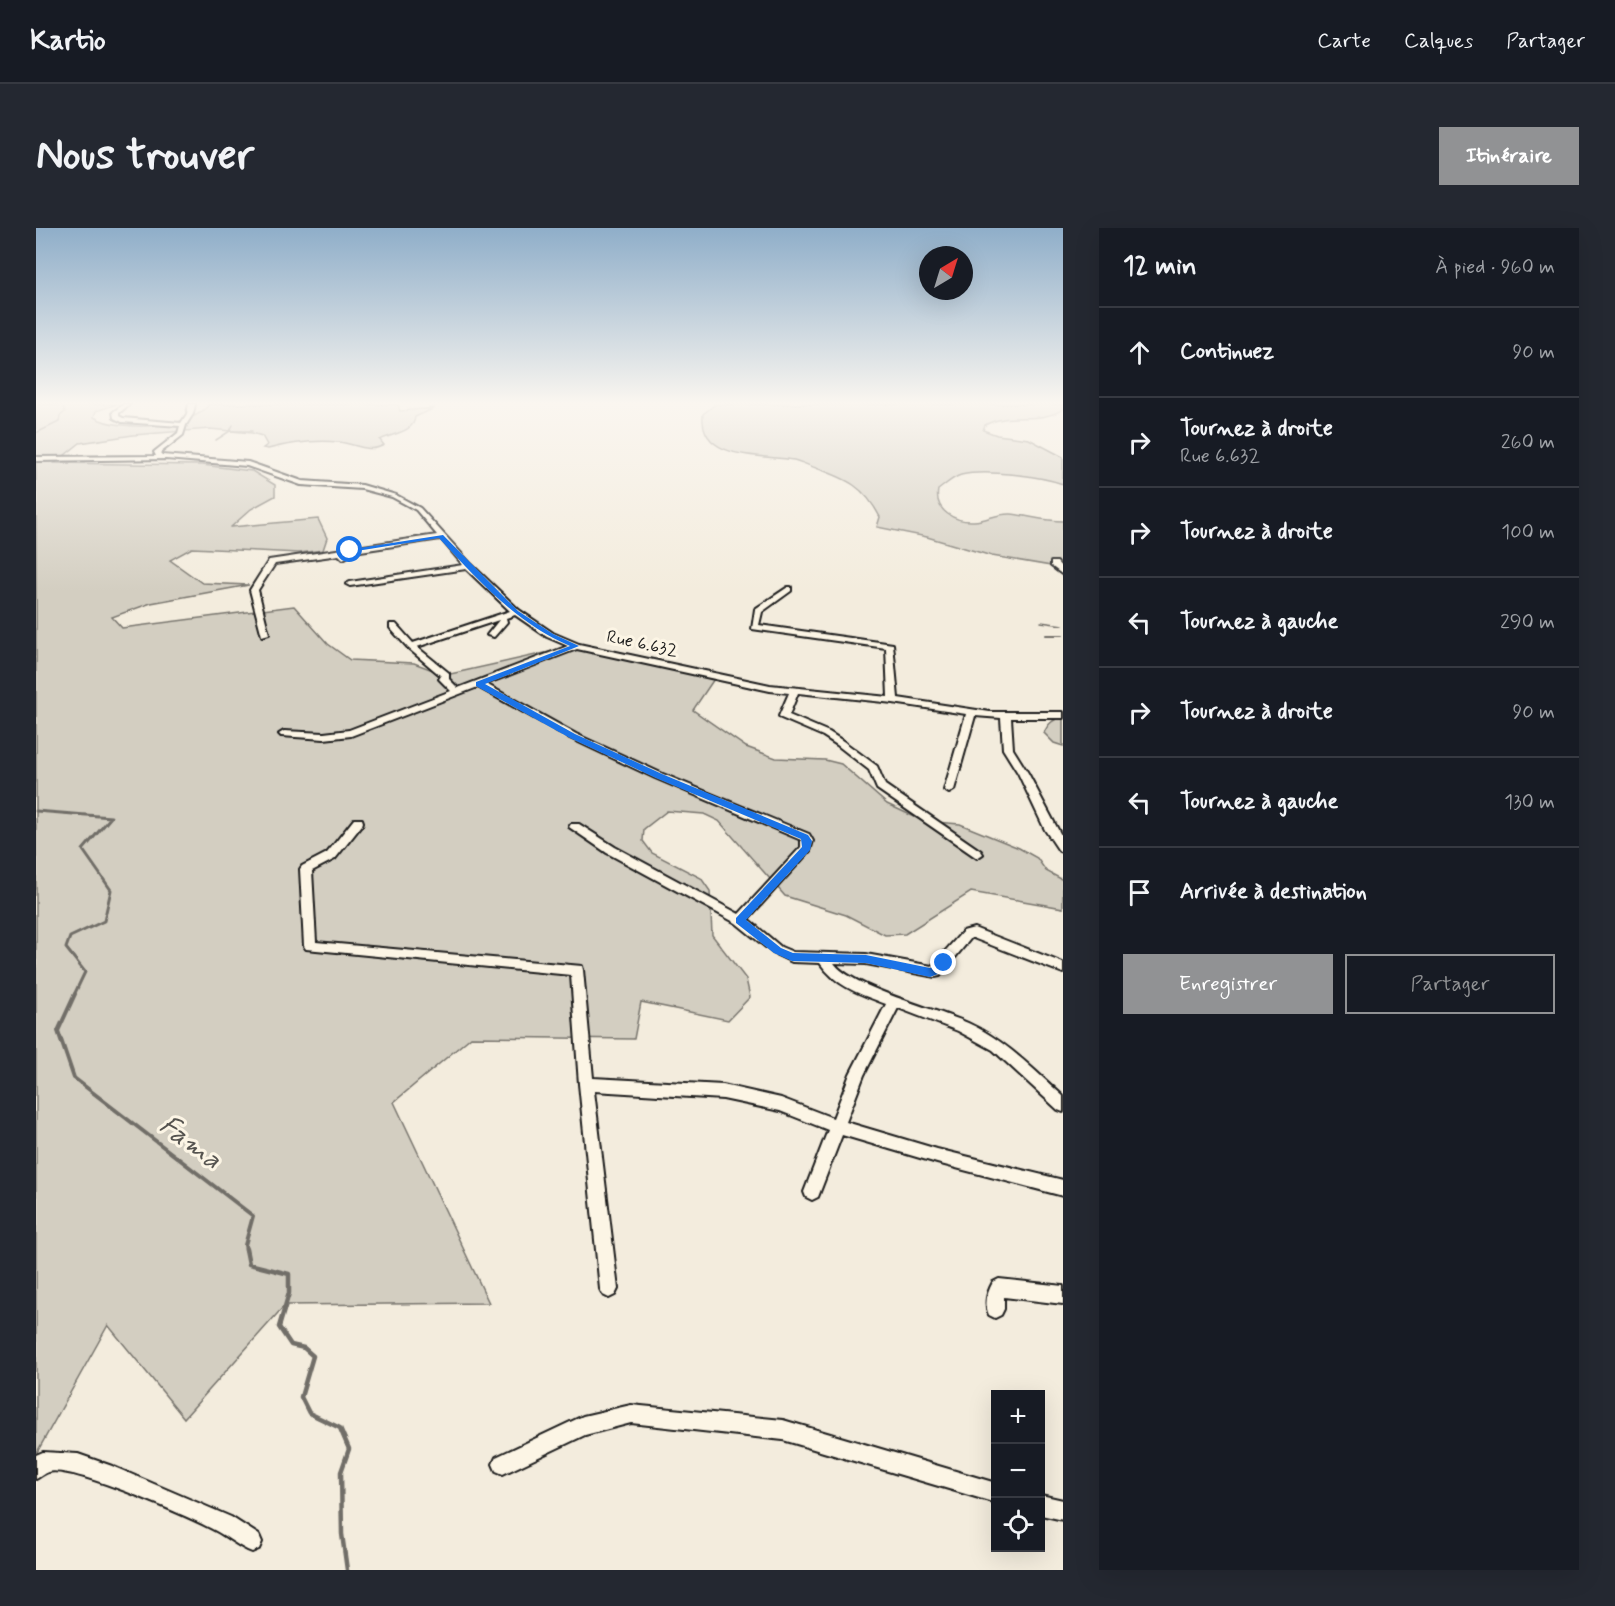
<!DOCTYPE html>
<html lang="fr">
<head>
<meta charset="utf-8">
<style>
	body { margin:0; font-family:Mynerve,sans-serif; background:#242831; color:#f1f3f6 }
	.controls { position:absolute; right:18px; bottom:18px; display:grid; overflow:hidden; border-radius:0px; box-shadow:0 6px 24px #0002 }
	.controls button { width:54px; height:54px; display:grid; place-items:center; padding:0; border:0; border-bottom:2px solid #363941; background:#171b24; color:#f1f3f6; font:30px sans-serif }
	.compass { position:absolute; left:883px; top:18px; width:54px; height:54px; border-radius:50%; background:#171b24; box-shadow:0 6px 24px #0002; rotate:38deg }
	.stop { position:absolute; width:18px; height:18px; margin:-14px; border:4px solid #1a73e8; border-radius:50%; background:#fff }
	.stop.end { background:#1a73e8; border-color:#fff; box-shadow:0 2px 6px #0008 }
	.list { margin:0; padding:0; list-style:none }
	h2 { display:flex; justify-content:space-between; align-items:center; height:78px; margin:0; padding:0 24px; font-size:26px }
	h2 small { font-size:20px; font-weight:400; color:#9ea1a6 }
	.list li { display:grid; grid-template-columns:39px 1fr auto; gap:18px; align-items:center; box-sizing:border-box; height:90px; padding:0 24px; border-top:2px solid #363941 }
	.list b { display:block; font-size:22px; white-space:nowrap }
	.list p { margin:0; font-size:20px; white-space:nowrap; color:#9ea1a6 }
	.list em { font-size:20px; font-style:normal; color:#9ea1a6 }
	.actions { display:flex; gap:12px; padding:18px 24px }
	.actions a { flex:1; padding:14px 0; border:2px solid #919294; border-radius:0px; text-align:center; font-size:21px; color:#919294 }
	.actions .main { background:#919294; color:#fff }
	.icon { flex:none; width:33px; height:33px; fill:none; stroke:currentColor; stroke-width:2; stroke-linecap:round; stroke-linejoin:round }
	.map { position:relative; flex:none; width:1027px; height:1342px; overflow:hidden; border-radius:0px }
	header { display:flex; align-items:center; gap:36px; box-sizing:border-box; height:84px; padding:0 30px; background:#171b24; border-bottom:2px solid #363941 }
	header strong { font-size:28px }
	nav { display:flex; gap:33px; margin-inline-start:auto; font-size:21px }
	.intro { display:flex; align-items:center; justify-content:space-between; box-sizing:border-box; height:144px; padding:0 36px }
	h1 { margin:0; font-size:42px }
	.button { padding:15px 27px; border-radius:0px; background:#919294; color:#fff; font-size:21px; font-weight:700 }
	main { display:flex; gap:36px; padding:0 36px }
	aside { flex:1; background:#171b24; border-radius:0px; box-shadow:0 6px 24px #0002 }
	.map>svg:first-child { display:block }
	.green { fill:#d3cec1; stroke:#78756e; stroke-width:1.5 }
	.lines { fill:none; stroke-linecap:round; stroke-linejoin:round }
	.stream-far4 { stroke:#716e68; stroke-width:1.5 }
	.stream-far3 { stroke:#716e68; stroke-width:2 }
	.stream-far2 { stroke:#716e68; stroke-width:3 }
	.stream-far1 { stroke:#716e68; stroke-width:4 }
	.stream { stroke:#716e68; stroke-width:4.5 }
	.street-casing { stroke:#1c1c1c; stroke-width:4 }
	.street { fill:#fcf5e5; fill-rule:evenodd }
	.route { fill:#1a73e8 }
	.labels { text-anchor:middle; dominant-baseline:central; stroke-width:6; stroke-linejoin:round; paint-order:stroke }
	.far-street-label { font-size:18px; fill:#1c1c1c; stroke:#fcf5e5 }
	.near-water-label { font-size:28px; font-style:italic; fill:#55534f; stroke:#fcf5e5 }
</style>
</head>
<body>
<header>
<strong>Kartio</strong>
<nav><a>Carte</a><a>Calques</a><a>Partager</a></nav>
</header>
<div class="intro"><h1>Nous trouver</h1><a class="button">Itinéraire</a></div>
<main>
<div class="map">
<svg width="1027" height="1342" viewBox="0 0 1027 1342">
	<rect width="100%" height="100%" fill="#f3ecdd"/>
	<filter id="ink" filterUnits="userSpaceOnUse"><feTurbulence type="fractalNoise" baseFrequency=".0167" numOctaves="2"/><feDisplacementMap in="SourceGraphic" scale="12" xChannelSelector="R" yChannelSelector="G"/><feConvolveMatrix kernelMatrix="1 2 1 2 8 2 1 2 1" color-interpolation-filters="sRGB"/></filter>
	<g filter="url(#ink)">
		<g class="green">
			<path d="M0 176H81L60 183 58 189C82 204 158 201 173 176H351L362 177 364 183 399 180 379 189C378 204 358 205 344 212L348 217C332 226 318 215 302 214 279 212 255 215 232 221L227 220 231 217 226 208 216 205 174 201 97 207 44 215 19 235 166 237 216 243 239 257V268L215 281 195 299 282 291 291 310 287 322 263 325 156 320 134 332 166 355 213 357 115 375 76 389 86 400 258 378 292 416 314 432 378 435 410 447 540 418 680 448 657 482 710 519 740 530 789 532 805 536 851 576 887 593 924 596 983 620 1001 630 1010 643 1027 652V680L935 664 869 706 849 707 810 687 749 668 683 593 668 586 631 583 608 601 607 613 616 625 665 650 674 663 676 707 710 751 714 769 692 792 605 774 598 811 435 809 358 874 453 1075 249 1077 148 1190 72 1097 0 1226Z"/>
			<path d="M680 176H1025L1027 181C1004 197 973 183 949 197L947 202 961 207 993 211 1027 229V256C1004 248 949 241 925 247 917 249 909 257 902 262 898 283 919 294 938 293 951 292 962 285 975 286 993 288 1009 293 1027 293V340L956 328 891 309 841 299 844 289C828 258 811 251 780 240 773 238 766 234 758 232 728 226 663 234 667 186Z"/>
			<path d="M1027 488V518L1018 515 1008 505C1012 495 1017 492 1027 488Z"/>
		</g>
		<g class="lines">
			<g class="stream-far4">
				<polyline points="194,203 216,203"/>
				<polyline points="0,205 23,194 24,188 29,184 26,177 12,176"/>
				<polyline points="180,212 194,203 197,197"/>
				<polyline points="1005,394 1027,397"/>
			</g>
			<polyline class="stream-far3" points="1010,407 1027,407"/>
			<polyline class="stream-far2" points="0,583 75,589 47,622 75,662 68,693 34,709 30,720 49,744 38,767"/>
			<polyline class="stream-far1" points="39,766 22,803 38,850 217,988 209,1017 210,1022"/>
			<polyline class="stream" points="210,1021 213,1036 253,1046 253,1065 243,1099 255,1117 268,1120 277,1128 265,1169 273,1185 304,1200 313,1221 305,1244 306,1306 311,1342"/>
			<defs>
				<g id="street">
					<path d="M88 176H94L83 185V188L87 190 145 195 151 186 153 176H159L157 186 150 197 147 207 124 225 126 227 212 234 266 253 326 257 360 267 384 280 435 336 483 382 517 405 543 416 734 457 852 469 850 420 716 401 719 381 752 359H755V363L726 384 723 397 857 416 862 470 954 484H1027V490H975L977 521 992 545 1027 611V624L1023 623 1009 602 982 545 967 521 965 490 939 488 918 562 913 565 908 562 930 486 857 475 762 465 753 487 793 504 807 513 841 538 849 557 945 623 947 626 941 630 841 561 833 542 801 517 787 508 745 490 743 488 753 465 734 463 541 421 450 456 540 506 627 546 773 606 777 613 774 623 712 691 745 719 757 724 830 726 896 738 927 703 938 700 1027 735V745L937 710H935L904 748 899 749 830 736 798 735C816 760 901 781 932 795 969 812 997 841 1027 868V884L1022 882 957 822 922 803 862 780 828 847 810 894 901 921 1027 952V968L901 935 806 907 782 969 776 972 770 969 768 964 792 902 744 883 687 871 558 863 582 1061 579 1067 573 1070 567 1067 564 1061 543 856 535 747 270 721 268 718 264 641 266 638 291 625 318 591H326L327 594 326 597 299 631 276 643 280 714 546 738 547 742 557 850 687 857 745 870 797 890 814 846 850 776C824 766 801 759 784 735L756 734 737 725 700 695 571 625 533 599 535 596H543L579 619 703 686 765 619V612L619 550 534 510 442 459 315 508 288 511 245 508 243 506 248 503 288 505 313 502 415 463 403 451 405 448 372 420 354 400V396H360L377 415 474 383 430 341 314 358 310 356 314 354 427 337 405 311 311 325V329L307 331 303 327 239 336 222 362 233 406 226 408 214 362 233 332 401 307 380 282 356 269 326 261 265 257 211 238 130 231 0 233V229L120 228 118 224 142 205 144 198 86 194 78 190 77 184ZM479 387 511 409 532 418 422 460 413 451V445L381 419 463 392 451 407 458 409 471 394 470 390Z"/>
					<polygon points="1015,334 1021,334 1027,341 1027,347 1015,338"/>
					<path d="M963 1051 1027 1058V1076L968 1069V1081L965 1087 959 1090 953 1087C948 1075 951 1065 957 1054Z"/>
					<polygon points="595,1177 747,1192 960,1255 960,1275 747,1212 595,1195 549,1207 467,1246 460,1243 457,1236 460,1229 547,1188"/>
					<path d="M7 1224 42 1226 76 1238 195 1289 223 1307 226 1314 223 1321 216 1324C203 1319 193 1310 180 1303 154 1289 37 1237 12 1244 8 1245 4 1249 0 1251V1227Z"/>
					<polygon points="1005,1267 1027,1272 1027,1292 1005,1287"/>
				</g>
			</defs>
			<use href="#street" class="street-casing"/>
			<use href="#street" class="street"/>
		</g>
	</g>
	<linearGradient id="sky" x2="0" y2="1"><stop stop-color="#8faec9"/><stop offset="0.48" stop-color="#faf6f0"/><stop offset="1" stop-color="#faf6f0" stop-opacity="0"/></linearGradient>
	<rect width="1027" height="364" fill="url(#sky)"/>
	<path class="route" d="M407 307 482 383 517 406 543 418 449 456 539 506 626 546 772 607 776 613 774 622 710 692 745 720 757 725 830 727 894 740 908 731 913 735 907 744 894 749 830 735 756 733 738 725 700 695V690L766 619 765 611 620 550 534 510 440 458V454L534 418C480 395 442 352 403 310L314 324 311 322Z"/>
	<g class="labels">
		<g class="far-street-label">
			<text transform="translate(606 416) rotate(12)">Rue 6.632</text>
		</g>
		<g class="near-water-label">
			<text transform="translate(154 915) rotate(37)">Fama</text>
		</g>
	</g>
</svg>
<div class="controls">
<button>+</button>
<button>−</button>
<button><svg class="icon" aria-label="locate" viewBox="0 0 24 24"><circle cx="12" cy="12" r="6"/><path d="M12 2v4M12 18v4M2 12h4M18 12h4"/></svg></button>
</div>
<svg class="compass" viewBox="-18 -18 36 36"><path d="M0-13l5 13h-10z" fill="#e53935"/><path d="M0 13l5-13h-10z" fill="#9ea1a6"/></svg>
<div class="stop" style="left:314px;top:322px"></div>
<div class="stop end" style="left:908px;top:735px"></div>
</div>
<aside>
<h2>12 min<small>À pied · 960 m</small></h2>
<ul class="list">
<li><svg class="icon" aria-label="ahead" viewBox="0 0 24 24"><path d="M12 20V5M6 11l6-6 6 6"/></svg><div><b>Continuez</b></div><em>90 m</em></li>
<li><svg class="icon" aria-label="right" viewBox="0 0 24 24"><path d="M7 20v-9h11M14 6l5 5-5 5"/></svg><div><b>Tournez à droite</b><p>Rue 6.632</p></div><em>260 m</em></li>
<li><svg class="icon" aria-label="right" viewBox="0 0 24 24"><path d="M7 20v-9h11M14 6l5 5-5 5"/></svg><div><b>Tournez à droite</b></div><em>100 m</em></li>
<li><svg class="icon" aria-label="left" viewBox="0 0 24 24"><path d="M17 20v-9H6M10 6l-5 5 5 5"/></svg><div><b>Tournez à gauche</b></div><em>290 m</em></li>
<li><svg class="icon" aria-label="right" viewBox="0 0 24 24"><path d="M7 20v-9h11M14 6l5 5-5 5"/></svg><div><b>Tournez à droite</b></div><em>90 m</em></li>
<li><svg class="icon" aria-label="left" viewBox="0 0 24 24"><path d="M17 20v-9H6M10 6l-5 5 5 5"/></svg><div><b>Tournez à gauche</b></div><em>130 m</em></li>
<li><svg class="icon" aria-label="arrive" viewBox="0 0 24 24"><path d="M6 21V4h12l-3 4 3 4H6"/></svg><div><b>Arrivée à destination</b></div></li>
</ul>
<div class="actions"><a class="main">Enregistrer</a><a>Partager</a></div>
</aside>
</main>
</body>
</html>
